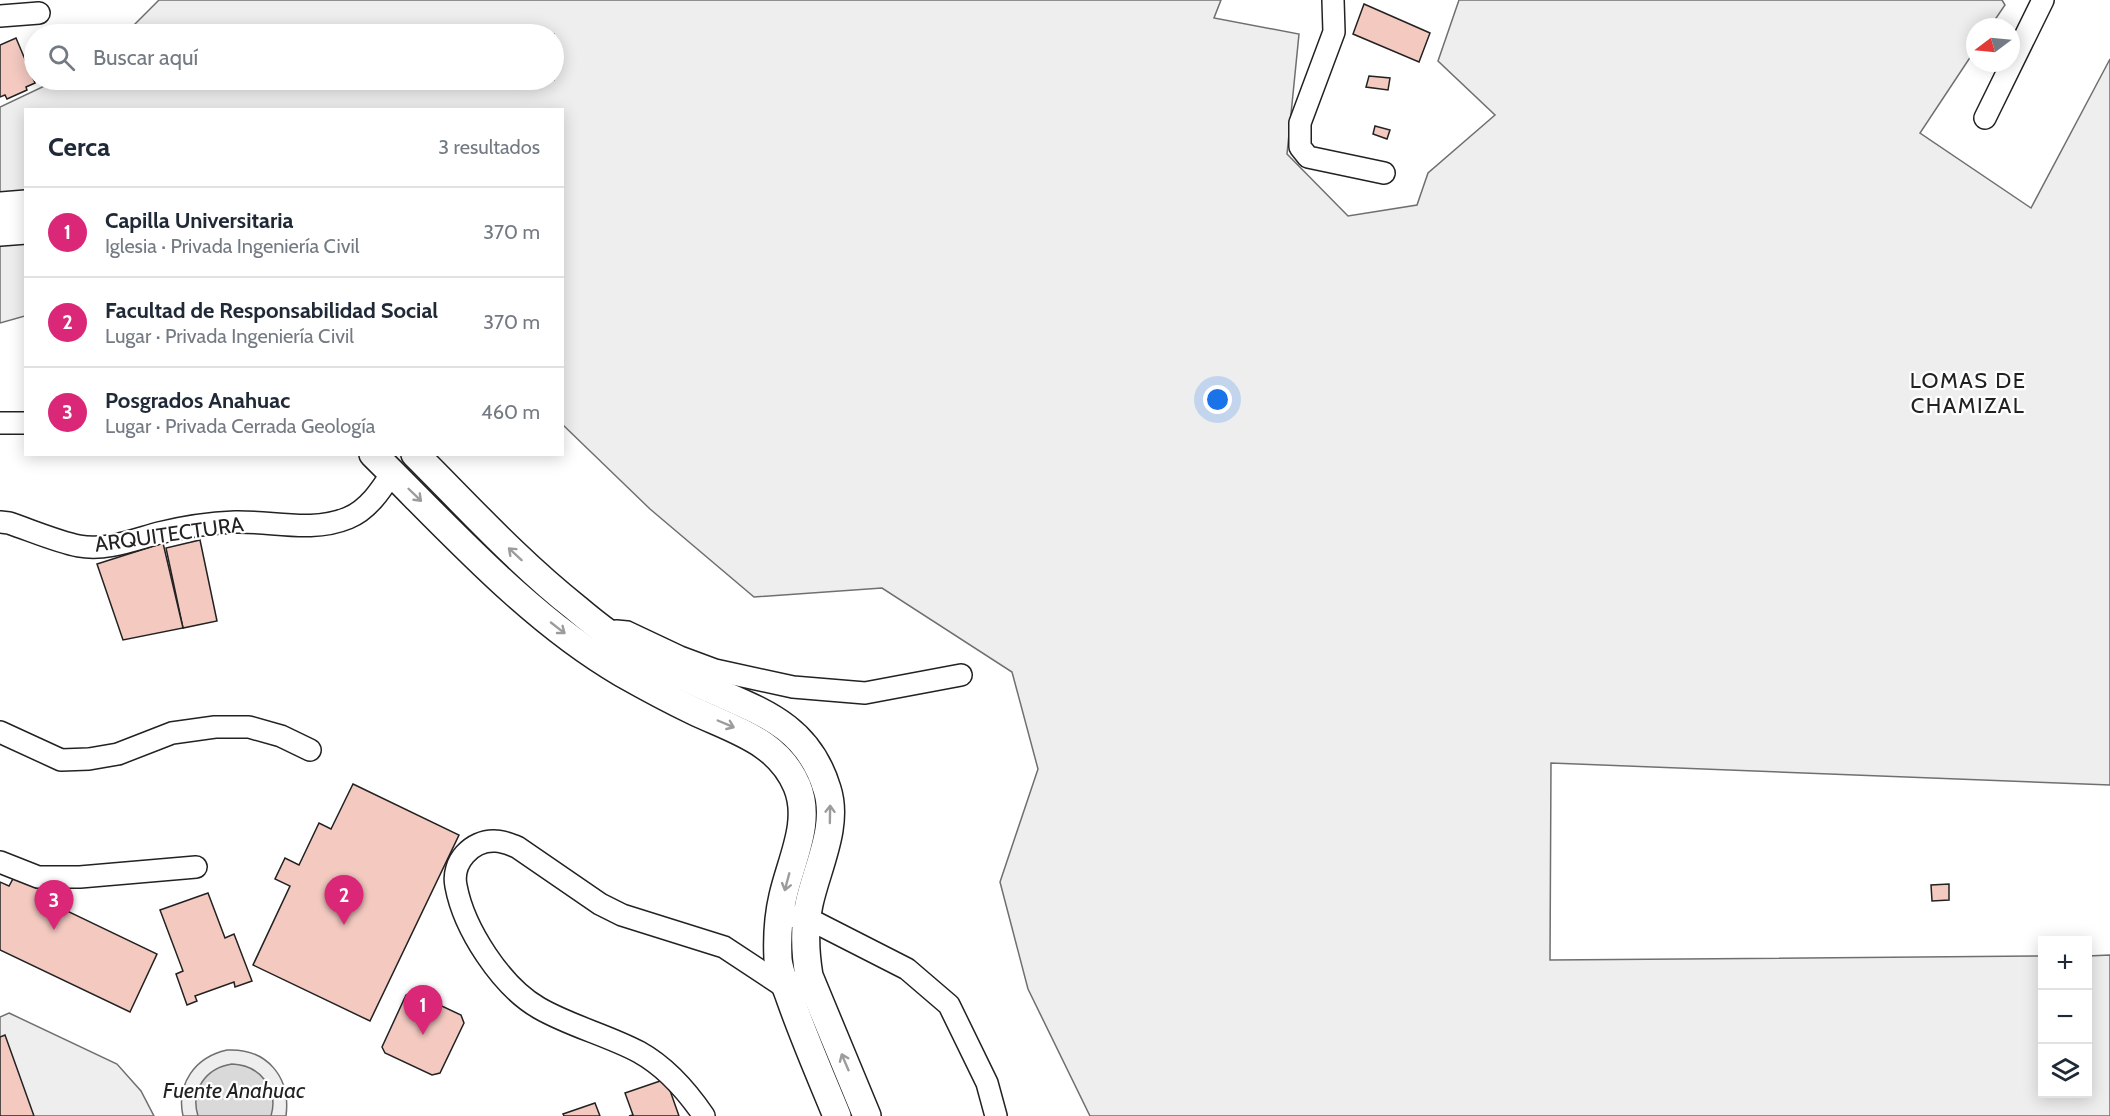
<!DOCTYPE html>
<html lang="es">
<head>
<meta charset="utf-8">
<style>
	body { margin:0; font-family:Cabin,sans-serif; background:#f2f2f3; color:#1f2937 }
	.controls { position:absolute; right:18px; bottom:18px; display:grid; overflow:hidden; border-radius:0px; box-shadow:0 3px 15px #0003 }
	.controls button { width:54px; height:54px; display:grid; place-items:center; padding:0; border:0; border-bottom:2px solid #e0e1e3; background:#fff; color:#1f2937; font:30px sans-serif }
	.compass { position:absolute; left:1966px; top:18px; width:54px; height:54px; border-radius:50%; background:#fff; box-shadow:0 3px 15px #0003; rotate:254deg }
	.you { position:absolute; left:1218px; top:400px; width:21px; height:21px; margin:-15px; border:4px solid #fff; border-radius:50%; background:#1a73e8; box-shadow:0 0 0 9px #1a73e833 }
	.badge { display:grid; place-items:center; width:39px; height:39px; border-radius:50%; background:#db2777; color:#fff; font-size:20px; font-weight:700 }
	.pin { position:absolute; translate:-50% -50px; filter:drop-shadow(0 2px 3px #0008) }
	.pin::after { content:''; position:absolute; top:32px; width:21px; height:18px; background:inherit; clip-path:polygon(0 0,100% 0,50% 100%) }
	.list { margin:0; padding:0; list-style:none }
	h2 { display:flex; justify-content:space-between; align-items:center; height:78px; margin:0; padding:0 24px; font-size:26px }
	h2 small { font-size:20px; font-weight:400; color:#747a83 }
	.list li { display:grid; grid-template-columns:39px 1fr auto; gap:18px; align-items:center; box-sizing:border-box; height:90px; padding:0 24px; border-top:2px solid #e0e1e3 }
	.list b { display:block; font-size:22px; white-space:nowrap }
	.list p { margin:0; font-size:20px; white-space:nowrap; color:#747a83 }
	.list em { font-size:20px; font-style:normal; color:#747a83 }
	.icon { flex:none; width:33px; height:33px; fill:none; stroke:currentColor; stroke-width:2; stroke-linecap:round; stroke-linejoin:round }
	.map { position:relative; flex:none; width:2110px; height:1116px; overflow:hidden }
	.search { position:absolute; background:#fff; box-shadow:0 3px 15px #0003; left:24px; top:24px; width:540px; height:66px; display:flex; align-items:center; gap:15px; box-sizing:border-box; padding:0 21px; border-radius:33px; color:#747a83; font-size:22px }
	.panel { position:absolute; background:#fff; box-shadow:0 3px 15px #0003; left:24px; top:108px; width:540px; height:348px; border-radius:0px }
	.map>svg:first-child { display:block }
	.green { fill:#eee; stroke:#6f6f6f; stroke-width:1.5 }
	.water { fill:#d9d9d9; stroke:#6f6f6f; stroke-width:1.5 }
	.building { fill:#f3c9c0; stroke:#222; stroke-width:1.5 }
	.lines { fill:none; stroke-linecap:round; stroke-linejoin:round }
	.minor-casing { stroke:#222; stroke-width:24 }
	.major-casing { stroke:#222; stroke-width:30 }
	.minor { stroke:#fff; stroke-width:21 }
	.major { stroke:#fff; stroke-width:27 }
	.oneway { stroke:#9c9c9c }
	.labels { text-anchor:middle; dominant-baseline:central; stroke-width:4.5; stroke-linejoin:round; paint-order:stroke }
	.street-label { font-size:21px; fill:#222; stroke:#fff }
	.neighbourhood-label { font-size:22px; letter-spacing:1.5px; fill:#222; stroke:#fff }
	.water-label { font-size:22px; font-style:italic; fill:#222; stroke:#fff }
</style>
</head>
<body>
<div class="map">
<svg width="2110" height="1116" viewBox="0 0 2110 1116">
	<rect width="100%" height="100%" fill="#fff"/>
	<g class="green">
		<polygon points="159,0 1221,0 1214,18 1299,34 1287,154 1348,216 1417,205 1428,173 1495,115 1438,61 1459,0 2002,0 2005,5 1990,27 1975,27 1975,50 1920,133 2031,208 2110,59 2110,785 1551,763 1550,960 2042,956 2042,1094 2088,1094 2088,956 2110,955 2110,1116 1090,1116 1028,989 1000,882 1038,769 1012,672 882,588 754,597 650,509 563,425 562,110 26,110 25,316 0,323 0,107 57,80 554,80 554,34 125,34"/>
		<polygon points="9,1013 117,1064 141,1091 154,1116 0,1116 0,1017"/>
		<path d="M227 1050C267 1048 291 1077 286 1116H183C176 1084 195 1057 227 1050Z"/>
	</g>
	<path class="water" d="M232 1064C260 1065 279 1089 271 1116H198C190 1090 206 1068 232 1064Z"/>
	<g class="building">
		<polygon points="1364,4 1430,33 1419,62 1353,34"/>
		<polygon points="16,38 35,83 26,87 27,90 7,99 5,95 0,97 0,45"/>
		<polygon points="1369,76 1390,78 1388,90 1366,87"/>
		<polygon points="1375,126 1390,130 1387,139 1373,134"/>
		<polygon points="200,540 217,621 183,628 166,548"/>
		<polygon points="163,543 183,628 123,640 97,564"/>
		<polygon points="353,784 459,835 370,1021 253,965 290,886 275,879 285,858 299,865 319,823 331,829"/>
		<polygon points="14,877 70,904 67,911 157,954 130,1012 0,950 0,882 9,886"/>
		<polygon points="1949,884 1949,900 1932,901 1931,885"/>
		<polygon points="208,893 225,938 234,934 252,981 235,987 234,982 195,996 197,1001 187,1005 176,974 183,971 160,910"/>
		<polygon points="412,992 461,1015 464,1023 440,1073 432,1075 385,1053 382,1047 406,995"/>
		<polygon points="5,1035 34,1116 0,1116 0,1037"/>
		<polygon points="666,1079 679,1116 629,1116 633,1115 625,1093"/>
		<polygon points="595,1103 600,1116 564,1116 563,1114"/>
	</g>
	<g class="lines">
		<defs>
			<g id="minor">
				<polyline points="1333,0 1334,32 1300,123 1300,147 1308,157 1384,173"/>
				<polyline points="0,16 39,13"/>
				<polyline points="1985,118 2043,0"/>
				<polyline points="0,423 26,423"/>
				<path d="M0 522 9 523C30 530 58 542 79 546 106 551 133 540 159 533 183 527 210 523 235 522 273 521 312 533 348 518 368 510 381 490 392 473"/>
				<polyline points="608,634 616,631 627,632 680,657 715,670 793,687 865,693 961,675"/>
				<polyline points="0,732 61,760 89,759 118,754 172,733 215,727 249,727 281,736 310,750"/>
				<polyline points="0,862 38,877 80,877 196,867"/>
				<polyline points="779,915 807,918 907,969 949,1005 987,1083 996,1116"/>
				<path d="M704 1116C687 1091 666 1067 639 1052 607 1035 570 1026 539 1008 501 986 464 929 456 886 451 862 472 840 495 841 503 841 509 844 517 847L600 904 622 915 724 947 786 988 791 985"/>
			</g>
			<g id="major">
				<polyline points="0,206 26,204"/>
				<polyline points="0,232 26,230"/>
				<path d="M373 454C449 529 529 619 622 673 645 686 669 699 694 711 734 730 778 741 797 786 812 822 791 860 783 896 778 917 777 938 778 959 779 972 786 986 790 998 804 1038 821 1077 837 1116"/>
				<path d="M415 454C468 507 518 562 576 608 596 625 616 641 639 653 661 665 684 677 708 688 762 712 808 726 827 789 839 826 817 867 809 904 804 928 805 952 809 976L867 1116"/>
			</g>
		</defs>
		<use href="#minor" class="minor-casing"/>
		<use href="#major" class="major-casing"/>
		<use href="#minor" class="minor"/>
		<use href="#major" class="major"/>
	</g>
	<defs><path id="oneway-shaft" d="M-6 0H5M1.5-3L5.5 0L1.5 3" fill="none" stroke-width="1.6" stroke-linecap="round" stroke-linejoin="round" transform="scale(1.5)"/></defs>
	<g class="oneway">
		<use href="#oneway-shaft" transform="translate(415 495) rotate(44)"/>
		<use href="#oneway-shaft" transform="translate(515 554) rotate(-137)"/>
		<use href="#oneway-shaft" transform="translate(558 628) rotate(38)"/>
		<use href="#oneway-shaft" transform="translate(726 724) rotate(23)"/>
		<use href="#oneway-shaft" transform="translate(830 814) rotate(-89)"/>
		<use href="#oneway-shaft" transform="translate(787 882) rotate(105)"/>
		<use href="#oneway-shaft" transform="translate(845 1062) rotate(-113)"/>
	</g>
	<g class="labels">
		<g class="street-label">
			<text transform="translate(169 534) rotate(-8)">ARQUITECTURA</text>
		</g>
		<g class="neighbourhood-label">
			<text x="1968" y="380">LOMAS DE<tspan x="1968" dy="25">CHAMIZAL</tspan></text>
		</g>
		<g class="water-label">
			<text x="234" y="1090">Fuente Anahuac</text>
		</g>
	</g>
</svg>
<div class="controls">
<button>+</button>
<button>−</button>
<button><svg class="icon" aria-label="layers" viewBox="0 0 24 24"><path d="M12 4l9 5-9 5-9-5zM3 14l9 5 9-5"/></svg></button>
</div>
<svg class="compass" viewBox="-18 -18 36 36"><path d="M0-13l5 13h-10z" fill="#e53935"/><path d="M0 13l5-13h-10z" fill="#747a83"/></svg>
<div class="you"></div>
<div class="pin badge" style="left:423px;top:1035px">1</div>
<div class="pin badge" style="left:344px;top:925px">2</div>
<div class="pin badge" style="left:54px;top:930px">3</div>
<div class="search"><svg class="icon" aria-label="search" viewBox="0 0 24 24"><circle cx="10" cy="10" r="6"/><path d="M15 15l6 6"/></svg>Buscar aquí</div>
<section class="panel">
<h2>Cerca<small>3 resultados</small></h2>
<ul class="list">
<li><span class="badge">1</span><div><b>Capilla Universitaria</b><p>Iglesia · Privada Ingeniería Civil</p></div><em>370 m</em></li>
<li><span class="badge">2</span><div><b>Facultad de Responsabilidad Social</b><p>Lugar · Privada Ingeniería Civil</p></div><em>370 m</em></li>
<li><span class="badge">3</span><div><b>Posgrados Anahuac</b><p>Lugar · Privada Cerrada Geología</p></div><em>460 m</em></li>
</ul>
</section>
</div>
</body>
</html>
